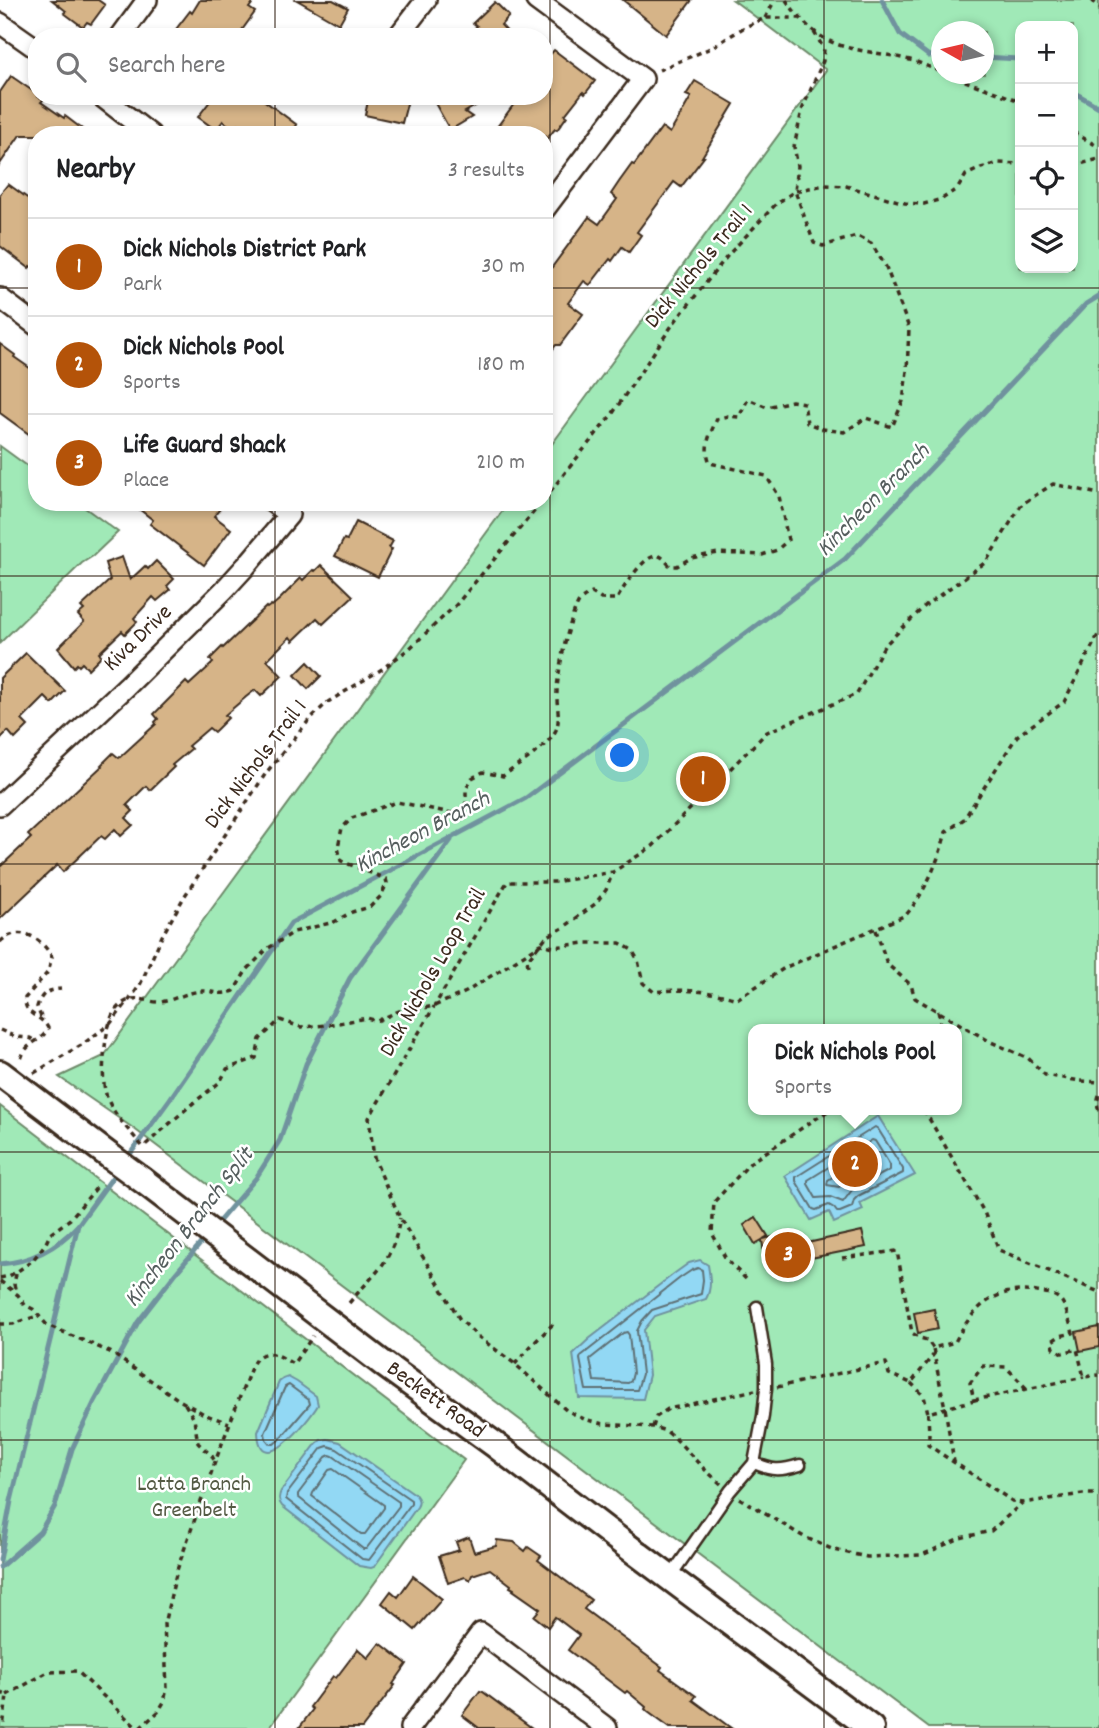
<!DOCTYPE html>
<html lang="en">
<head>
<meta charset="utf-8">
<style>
	body { margin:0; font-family:Dekko,sans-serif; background:#f6f6f6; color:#202124 }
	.controls { position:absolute; right:21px; top:21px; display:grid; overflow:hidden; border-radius:14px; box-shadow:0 4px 10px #0003 }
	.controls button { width:63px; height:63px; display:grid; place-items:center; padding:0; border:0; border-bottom:2px solid #e0e0e0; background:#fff; color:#202124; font:35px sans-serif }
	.compass { position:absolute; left:931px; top:21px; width:63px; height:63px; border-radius:50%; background:#fff; box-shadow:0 4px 10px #0003; rotate:278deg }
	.you { position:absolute; left:623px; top:756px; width:24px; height:24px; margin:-18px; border:5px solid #fff; border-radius:50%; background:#1a73e8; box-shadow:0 0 0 10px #1a73e833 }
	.badge { display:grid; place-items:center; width:46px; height:46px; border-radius:50%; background:#b45309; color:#fff; font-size:23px; font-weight:700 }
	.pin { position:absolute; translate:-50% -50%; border:4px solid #fff; box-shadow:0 2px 7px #0006 }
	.popup { position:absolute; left:748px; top:1024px; width:214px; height:91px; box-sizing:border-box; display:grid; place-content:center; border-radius:14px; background:#fff; filter:drop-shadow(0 2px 5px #0005); font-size:23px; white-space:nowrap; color:#757577 }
	.popup b { font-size:26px; color:#202124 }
	.popup::after { content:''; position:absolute; left:50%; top:100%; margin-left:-14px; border:14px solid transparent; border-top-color:#fff }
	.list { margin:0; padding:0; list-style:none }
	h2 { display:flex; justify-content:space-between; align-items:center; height:91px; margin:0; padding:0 28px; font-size:30px }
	h2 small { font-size:23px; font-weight:400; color:#757577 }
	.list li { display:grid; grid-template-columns:46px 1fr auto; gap:21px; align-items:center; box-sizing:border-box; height:98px; padding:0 28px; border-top:2px solid #e0e0e0 }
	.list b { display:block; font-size:26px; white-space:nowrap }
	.list p { margin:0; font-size:23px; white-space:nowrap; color:#757577 }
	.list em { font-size:23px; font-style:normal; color:#757577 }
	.icon { flex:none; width:38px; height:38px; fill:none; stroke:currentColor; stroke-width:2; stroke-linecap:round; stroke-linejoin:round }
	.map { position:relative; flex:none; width:1099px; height:1728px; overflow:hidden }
	.search { position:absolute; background:#fff; box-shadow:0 4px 10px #0003; left:28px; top:28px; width:525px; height:77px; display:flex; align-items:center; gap:18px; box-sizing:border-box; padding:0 24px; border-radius:28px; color:#757577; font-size:26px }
	.panel { position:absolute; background:#fff; box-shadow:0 4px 10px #0003; left:28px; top:126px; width:525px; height:385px; border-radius:28px }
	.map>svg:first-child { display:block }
	.green { fill:#a0e9b7; stroke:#6e8a6a; stroke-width:2; fill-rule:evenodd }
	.water { fill:#92d8f4; stroke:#6f929e; stroke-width:2 }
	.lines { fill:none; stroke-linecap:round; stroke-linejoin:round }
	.shore { stroke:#5e7074; stroke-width:2 }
	.stream { stroke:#6f929e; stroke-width:5 }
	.building { fill:#d6b488; stroke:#3b2a1e; stroke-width:2 }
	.service-casing { stroke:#3b2a1e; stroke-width:15 }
	.minor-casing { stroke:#3b2a1e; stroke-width:24 }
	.tertiary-casing { stroke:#3b2a1e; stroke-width:30 }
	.path { stroke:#3b2a1e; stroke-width:3.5; stroke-dasharray:5 5; stroke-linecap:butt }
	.service { stroke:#fff; stroke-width:10 }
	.minor { stroke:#fff; stroke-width:19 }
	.tertiary { stroke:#fff; stroke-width:24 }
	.tertiary-bridge-casing { stroke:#3b2a1e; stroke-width:30; stroke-linecap:butt }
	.tertiary-bridge { stroke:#fff; stroke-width:24 }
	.grid { fill:none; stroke:#3b2a1e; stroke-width:2; stroke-opacity:0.55 }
	.labels { text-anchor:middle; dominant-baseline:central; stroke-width:5; stroke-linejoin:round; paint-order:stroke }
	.street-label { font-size:23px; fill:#3b2a1e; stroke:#fff }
	.park-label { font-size:23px; fill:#545a44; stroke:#fff }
	.water-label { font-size:24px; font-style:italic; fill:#555e5e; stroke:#fff }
</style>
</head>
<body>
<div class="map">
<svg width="1099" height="1728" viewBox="0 0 1099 1728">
	<rect width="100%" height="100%" fill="#fff"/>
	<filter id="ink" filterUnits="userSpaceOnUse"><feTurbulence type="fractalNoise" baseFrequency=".0143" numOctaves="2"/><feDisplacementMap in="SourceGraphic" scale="14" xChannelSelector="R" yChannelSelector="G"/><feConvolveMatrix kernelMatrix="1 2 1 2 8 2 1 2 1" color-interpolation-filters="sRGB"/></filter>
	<g filter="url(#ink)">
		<g class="green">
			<path d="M733 0H1099V1728H929L133 1128 59 1077 104 1056 509 502H544V455L826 70ZM1020 26H1073V268H1020ZM942 32H984V74H942ZM754 1029H956V1110H754Z"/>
			<polygon points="0,446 37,473 37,502 77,502 118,532 93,556 82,563 0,643"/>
			<polygon points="0,1106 464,1460 269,1728 0,1728"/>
		</g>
		<g class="water">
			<polygon points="878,1116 915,1175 860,1203 863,1210 834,1223 829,1212 811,1220 785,1176"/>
			<path d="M700 1260 708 1265C710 1277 712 1288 706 1299L655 1316 644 1330 649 1375 643 1399 579 1398 573 1354 589 1339 675 1273 689 1263Z"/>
			<path d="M288 1377 297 1382 316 1396 318 1405C310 1419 260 1482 258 1432L279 1382 283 1379Z"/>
			<path d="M328 1439 340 1442 415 1494C419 1499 420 1502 417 1507L374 1567 371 1568 359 1566 282 1506C278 1501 278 1497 281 1491L317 1443 321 1440Z"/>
		</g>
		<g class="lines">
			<g class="shore">
				<polygon points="875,1127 878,1129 903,1169 903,1173 858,1196 854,1200 852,1207 840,1212 837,1212 834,1208 829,1205 816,1210 813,1209 796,1181 796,1177"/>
				<polygon points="872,1140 875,1141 890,1165 890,1170 852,1190 843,1202 830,1197 816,1198 808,1184 808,1180"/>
				<polygon points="868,1154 871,1155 875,1161 875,1166 848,1180 839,1187 827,1185 828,1180"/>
				<polygon points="698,1268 702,1270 703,1280 701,1294 652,1310 642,1321 637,1331 642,1374 637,1390 586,1390 580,1359 581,1356 680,1278 692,1270"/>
				<polygon points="627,1332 629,1335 633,1373 631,1381 628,1383 594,1381 590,1359 623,1333"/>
				<polygon points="289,1385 309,1400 310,1404 280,1439 274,1444 270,1444 266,1439 265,1433 285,1387"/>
				<polygon points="328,1446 337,1449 411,1500 411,1504 369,1560 362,1559 286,1499 287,1494 322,1448"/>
				<polygon points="330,1455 333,1456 399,1502 399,1506 366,1549 363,1549 298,1497 298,1494 326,1457"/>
				<polygon points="333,1469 384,1505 384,1508 365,1534 361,1534 312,1496 313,1493 329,1470"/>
			</g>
			<g class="stream">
				<polyline points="882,0 900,34 929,56 942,55"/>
				<polyline points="984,57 1018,59 1020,61"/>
				<polyline points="1073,92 1099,107"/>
				<polyline points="125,1161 170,1099 291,923 526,798 845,559 1086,304 1099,296"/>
				<polyline points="215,1226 256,1178 280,1140 306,1064 350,978 451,840"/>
				<path d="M0 1264C30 1262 57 1248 77 1226"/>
				<polyline points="0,1560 11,1501 78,1225 117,1171"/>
				<polyline points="0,1567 40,1532 55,1506 72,1449 94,1403 138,1322 175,1274 207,1236"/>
			</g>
		</g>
		<g class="building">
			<polygon points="52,0 98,0 105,5 91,24 87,22 83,27 64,13 66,11"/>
			<polygon points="200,0 255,0 249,8 255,12 237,37 170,37 190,11 192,13"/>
			<polygon points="297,0 333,0 348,8 339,24"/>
			<polygon points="623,0 692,0 666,35"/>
			<polygon points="495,2 509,16 501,25 512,37 466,37 477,26 473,23"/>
			<polygon points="554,50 595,81 585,94 583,92 565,115 567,116 557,130 555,129 546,140 544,135 491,135 520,96 544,96 544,62"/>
			<polygon points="11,76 37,94 37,96 44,99 41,102 64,118 65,116 90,135 20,135 0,164 0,92"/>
			<polygon points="695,81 734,104 702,157 704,157 681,187 674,182 637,232 641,235 629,252 622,247 612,261 610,259 590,285 584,281 568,303 583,314 560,345 556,345 544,361 544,278 589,217 599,224 617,199 611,194 619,182 632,164 634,165 662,127 670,133 691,97 686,95"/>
			<polygon points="214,96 258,96 297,125 289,135 252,135 239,125 235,130 223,121 216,130 198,117"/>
			<polygon points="369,96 409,96 402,123 365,115"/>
			<polygon points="431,96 493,96 465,112 472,117 450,130"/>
			<polygon points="8,184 37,205 37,271 30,266 29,268 0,246 0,194"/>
			<polygon points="0,344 15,355 14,357 37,373 37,440 0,413"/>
			<polygon points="130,502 211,502 220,509 214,516 231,529 204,565 150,524 153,520"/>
			<polygon points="356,522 393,541 389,548 392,549 378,577 335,556 344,539 347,540"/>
			<polygon points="122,557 130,580 145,566 148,569 156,561 174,579 167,586 170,590 157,601 153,597 134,618 137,622 125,634 122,631 99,653 101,655 99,658 88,669 82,663 79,666 77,664 74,667 58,648 84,622 78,615 84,610 81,607 110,580 105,563"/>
			<polygon points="321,565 353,596 323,624 317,618 293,641 290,637 267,660 282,676 261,696 255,690 246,697 225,715 228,718 214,732 209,728 188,746 191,749 172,765 174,767 150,790 146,786 127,805 133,811 126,818 133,825 121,836 115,829 105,839 101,836 63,872 57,865 0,919 0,867 31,838 28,835 102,766 101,765 113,753 119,758 156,724 155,722 158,719 154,714 186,682 189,685 213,663 210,659 222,647 223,648 266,607 267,608 271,605 272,606 280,599 301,578 303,580 313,570 315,571"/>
			<polygon points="26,653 65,691 52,704 45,697 22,720 28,726 15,739 8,731 0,739 0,678"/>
			<polygon points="308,662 321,676 308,689 295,675"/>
			<polygon points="756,1217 768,1236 763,1239 787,1234 789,1247 862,1231 866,1247 766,1267 762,1240 755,1244 744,1225"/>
			<polygon points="934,1309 938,1329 918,1333 914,1313"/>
			<polygon points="1099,1327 1099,1347 1080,1351 1076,1332"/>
			<polygon points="469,1537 474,1552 496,1546 497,1540 514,1542 525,1551 528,1547 541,1556 538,1560 591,1600 584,1609 662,1667 660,1670 696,1696 693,1700 731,1728 670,1728 648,1712 645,1709 646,1707 627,1691 625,1693 568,1650 579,1635 555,1617 548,1627 534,1616 540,1609 513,1590 514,1589 510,1587 511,1585 490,1569 472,1575 470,1580 465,1577 448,1583 439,1556 459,1550 456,1542"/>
			<polygon points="413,1576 442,1599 415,1630 382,1603 391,1591 398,1597"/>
			<polygon points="380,1643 407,1664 393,1684 395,1685 362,1728 299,1728 313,1709 310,1707 333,1676 336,1678 358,1649 368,1658"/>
			<polygon points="480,1691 483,1692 532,1728 479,1728 462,1715"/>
		</g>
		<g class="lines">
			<defs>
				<g id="service">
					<path d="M754 1463C773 1471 780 1471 800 1465"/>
					<polyline points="670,1577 730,1491 754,1463 763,1416 766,1388 766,1364 757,1307"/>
				</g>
				<g id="minor">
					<polyline points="536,0 643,79 544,210"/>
					<polyline points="0,23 37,49"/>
					<polyline points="399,35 426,0"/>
					<polyline points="120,37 147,0"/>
					<polyline points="101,96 151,135"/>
					<polyline points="0,298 37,326"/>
					<polyline points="0,805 127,686 224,590 246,566 289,515 272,502"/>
					<polyline points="410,1728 481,1633 607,1728"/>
				</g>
				<g id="tertiary">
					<polyline points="0,1073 111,1157"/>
					<polyline points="141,1179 385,1365 494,1444 627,1546 871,1728"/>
				</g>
			</defs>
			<use href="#service" class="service-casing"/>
			<use href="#minor" class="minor-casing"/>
			<use href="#tertiary" class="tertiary-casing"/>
			<g class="path">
				<path d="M786 0C826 57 852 45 910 60 921 63 931 68 942 72"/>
				<polyline points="1092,0 1099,8"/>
				<polyline points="765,18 775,0"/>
				<path d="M814 32 824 49 823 61 802 110 794 147 798 166 795 191 814 243 823 246 857 236 871 243 886 267 909 328 907 371 903 401 892 427 866 418 844 432 823 429 807 423 804 403 792 401 767 407 748 399 739 417 728 416 717 419C710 434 703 446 710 463L766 476 779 496 788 540 777 550 762 555 718 553 691 558 677 566H670C666 562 663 555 656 556 643 556 623 588 617 599H601L592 593C587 596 582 598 579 602 569 618 557 674 557 692 556 704 561 718 556 730 547 748 519 764 503 776L483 772 472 778 466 789V804L456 814 397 802 352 818 342 828 338 847 341 861 386 879 387 883 381 896 370 907 352 912 334 922 294 932 267 949 246 971 234 991C219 996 216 991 202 991 187 992 174 1000 161 1002 151 1003 138 996 129 1000 123 1002 116 1008 113 1014 105 1030 100 1076 106 1094 111 1113 130 1131 143 1147L192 1104 220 1082 227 1069 256 1058 260 1039 280 1020 301 1027 327 1025 367 1018 377 1021 399 1011 419 1009 434 1006 466 992 541 944 554 947 585 943H620L632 950 638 960 643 983 654 992C681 988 711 991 737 999L786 967 906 915C926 891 938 862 946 832L964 819 1017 736 1064 702 1099 633"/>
				<polyline points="659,70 713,47 743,28 765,18 799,18"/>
				<polyline points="946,74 1020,101"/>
				<polyline points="1073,132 1099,147"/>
				<polyline points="1073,166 1099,159"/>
				<polyline points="544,499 613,413 673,324 729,254 776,204 795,191 825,185 846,186 905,203 924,204 942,199 958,188 966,175 981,168 999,163 1020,164"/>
				<polyline points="876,930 887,964 911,985 915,998 989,1041 1028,1058 1045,1075 1080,1081 1099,1082"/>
				<path d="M0 942C19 924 41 937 52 957L48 972 25 998C24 1017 41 1014 48 1028 42 1043 25 1041 21 1060"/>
				<polyline points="528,966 527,960 546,937 563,928 595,904 606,890 613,872"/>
				<polyline points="938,1011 942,1029"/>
				<path d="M41 1017 37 1007C41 993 48 990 61 989"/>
				<polyline points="0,1030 16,1037 30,1038 35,1041"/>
				<polyline points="34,1073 83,1044 110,1024 130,999 140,985 162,936 184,897 266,773 310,719 328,702 382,669 410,648 456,605 542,502"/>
				<polyline points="1099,1095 1097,1103 1099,1111"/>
				<polyline points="924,1110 984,1212 999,1250 1099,1292"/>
				<polyline points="842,1258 897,1251 912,1333 920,1338 927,1340 933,1348"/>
				<polyline points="16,1274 14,1284 16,1293"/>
				<polyline points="0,1278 9,1276 18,1271 33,1260 46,1243 50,1234 70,1219 97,1187"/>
				<polyline points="746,1279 726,1259 712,1233 714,1202 751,1162 829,1110"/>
				<polyline points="0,1281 18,1295 25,1305 33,1309 47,1325 110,1352 179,1400 206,1415 229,1423"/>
				<path d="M349 1303C377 1270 392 1264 400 1218"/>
				<polyline points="0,1324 13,1324 37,1316"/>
				<path d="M934 1354 933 1348 955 1342C973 1307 995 1286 1037 1292 1046 1293 1056 1294 1062 1302 1067 1309 1070 1325 1073 1333L1060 1336 1052 1341 1054 1348 1062 1353 1077 1349 1084 1377 1099 1375"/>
				<polyline points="515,1364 531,1346 556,1321"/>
				<polyline points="911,1383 924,1396 928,1413 974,1400 970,1383 983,1366 1006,1367 1027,1389"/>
				<polyline points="777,1387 886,1363 889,1374 911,1383 934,1354 945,1408 954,1462"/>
				<polyline points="974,1400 1084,1377"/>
				<polyline points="185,1404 194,1419 198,1443 212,1456 214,1460"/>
				<polyline points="928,1413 929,1435 928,1445 1012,1501 1022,1503"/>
				<polyline points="653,1427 656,1417 668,1409 755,1390"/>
				<polyline points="721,1484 701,1466 676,1439 666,1431 653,1427 603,1424 584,1419 566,1410 515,1364 476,1335 459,1318 400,1218 374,1158 369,1118 507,882 554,882 613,872 653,846 767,732 857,694 884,646 926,605 986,562 1022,504 1053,484 1099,494"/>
				<polyline points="739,1498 804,1537 834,1550 867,1557 922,1555 960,1538 991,1531 1022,1503 1083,1494 1099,1494"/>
				<polyline points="0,1693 7,1695 3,1728"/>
				<polyline points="7,1695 48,1672 77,1671 137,1728"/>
				<path d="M140 1728 158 1712 164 1702 167 1688 164 1624 177 1570 215 1462 252 1365C263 1345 279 1355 293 1364L313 1336"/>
			</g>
			<use href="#service" class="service"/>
			<use href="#minor" class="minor"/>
			<use href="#tertiary" class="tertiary"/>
			<defs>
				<polyline id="tertiary-bridge" points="111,1157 141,1179"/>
			</defs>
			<use href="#tertiary-bridge" class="tertiary-bridge-casing"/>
			<use href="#tertiary-bridge" class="tertiary-bridge"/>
		</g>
	</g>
	<path class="grid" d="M275 0V37M550 0V1728M824 0V1728M275 96V135M0 288H37M544 288H1099M275 502V1728M0 576H1099M0 864H1099M0 1152H1099M0 1440H1099"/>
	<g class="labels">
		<g class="street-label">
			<text transform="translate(700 267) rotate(-50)">Dick Nichols Trail 1</text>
			<text transform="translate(139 639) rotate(-44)">Kiva Drive</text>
			<text transform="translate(257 765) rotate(-53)">Dick Nichols Trail 1</text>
			<text transform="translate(434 973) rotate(-60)">Dick Nichols Loop Trail</text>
			<text transform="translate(435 1401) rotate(36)">Beckett Road</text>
		</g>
		<g class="park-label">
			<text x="194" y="1485">Latta Branch<tspan x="194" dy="26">Greenbelt</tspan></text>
		</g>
		<g class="water-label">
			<text transform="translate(874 501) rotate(-45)">Kincheon Branch</text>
			<text transform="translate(423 833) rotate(-28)">Kincheon Branch</text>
			<text transform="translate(190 1228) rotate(-52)">Kincheon Branch Split</text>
		</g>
	</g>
</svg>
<div class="controls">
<button>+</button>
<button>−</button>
<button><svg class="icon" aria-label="locate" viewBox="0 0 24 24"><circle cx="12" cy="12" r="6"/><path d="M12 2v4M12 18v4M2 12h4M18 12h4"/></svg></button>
<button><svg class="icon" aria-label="layers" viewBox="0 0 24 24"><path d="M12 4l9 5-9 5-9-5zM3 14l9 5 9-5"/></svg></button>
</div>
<svg class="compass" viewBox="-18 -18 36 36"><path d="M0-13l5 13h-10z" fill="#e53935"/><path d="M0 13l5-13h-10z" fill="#757577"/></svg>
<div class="you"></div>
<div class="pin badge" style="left:703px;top:779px">1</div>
<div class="pin badge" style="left:855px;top:1164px">2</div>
<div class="popup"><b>Dick Nichols Pool</b>Sports</div>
<div class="pin badge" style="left:788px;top:1255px">3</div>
<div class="search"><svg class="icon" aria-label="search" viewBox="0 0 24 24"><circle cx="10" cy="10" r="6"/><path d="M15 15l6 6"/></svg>Search here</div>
<section class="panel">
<h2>Nearby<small>3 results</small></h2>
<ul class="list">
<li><span class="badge">1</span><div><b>Dick Nichols District Park</b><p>Park</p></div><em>30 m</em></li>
<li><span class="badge">2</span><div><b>Dick Nichols Pool</b><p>Sports</p></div><em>180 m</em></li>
<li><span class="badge">3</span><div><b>Life Guard Shack</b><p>Place</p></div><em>210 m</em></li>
</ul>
</section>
</div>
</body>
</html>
